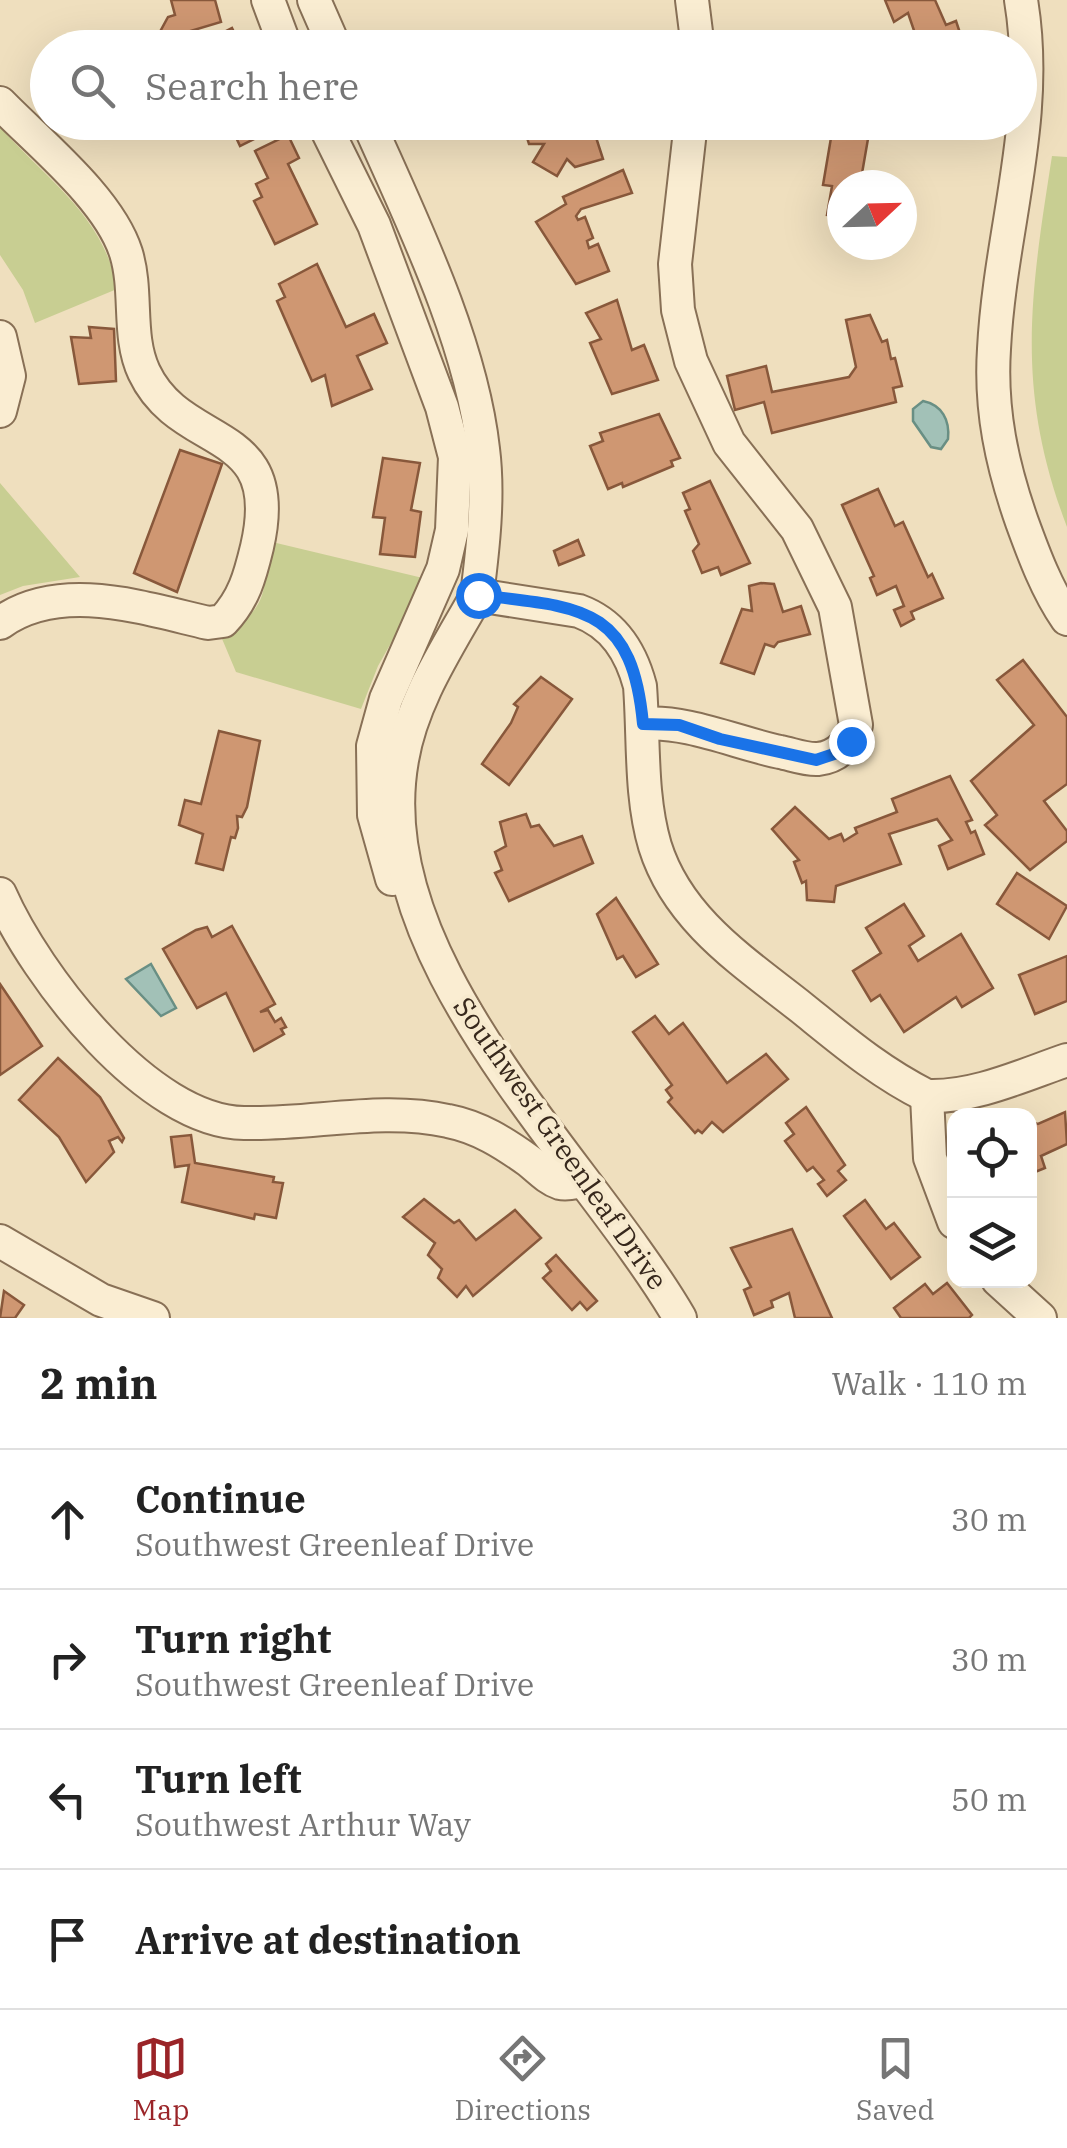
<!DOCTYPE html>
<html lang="en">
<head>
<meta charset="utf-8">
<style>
	body { margin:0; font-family:"IBM Plex Serif",serif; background:#f2f2f2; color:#222 }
	.controls { position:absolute; right:30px; bottom:30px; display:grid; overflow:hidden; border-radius:20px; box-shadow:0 10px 40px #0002 }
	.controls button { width:90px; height:90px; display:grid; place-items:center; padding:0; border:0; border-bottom:2px solid #e0e0e0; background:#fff; color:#222; font:50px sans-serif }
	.compass { position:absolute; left:827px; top:170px; width:90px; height:90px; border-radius:50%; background:#fff; box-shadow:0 10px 40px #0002; rotate:68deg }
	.stop { position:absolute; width:30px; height:30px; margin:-22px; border:8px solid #1a73e8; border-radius:50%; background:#fff }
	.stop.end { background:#1a73e8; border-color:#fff; box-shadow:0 2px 10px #0008 }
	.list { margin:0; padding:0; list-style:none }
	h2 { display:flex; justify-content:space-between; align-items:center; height:130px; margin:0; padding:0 40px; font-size:42px }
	h2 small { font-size:32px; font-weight:400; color:#767676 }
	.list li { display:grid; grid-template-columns:65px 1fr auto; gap:30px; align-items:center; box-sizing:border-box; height:140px; padding:0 40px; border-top:2px solid #e0e0e0 }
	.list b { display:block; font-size:38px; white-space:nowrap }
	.list p { margin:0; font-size:32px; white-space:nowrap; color:#767676 }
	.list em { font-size:32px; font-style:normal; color:#767676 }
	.icon { flex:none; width:55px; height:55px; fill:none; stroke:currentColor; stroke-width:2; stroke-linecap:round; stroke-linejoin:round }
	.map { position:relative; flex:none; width:1067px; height:1318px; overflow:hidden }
	.search { position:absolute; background:#fff; box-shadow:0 10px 40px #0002; left:30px; right:30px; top:30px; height:110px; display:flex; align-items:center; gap:25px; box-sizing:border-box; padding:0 35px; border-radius:55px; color:#767676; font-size:38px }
	.sheet { height:690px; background:#fff }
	nav { display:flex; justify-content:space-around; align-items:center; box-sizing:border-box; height:140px; border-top:2px solid #e0e0e0; background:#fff; font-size:28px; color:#767676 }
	nav a { display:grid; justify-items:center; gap:5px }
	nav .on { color:#9a2428 }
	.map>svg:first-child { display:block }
	.green { fill:#c8ce92 }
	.water { fill:#a2c1b7; stroke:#698f84; stroke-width:2.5 }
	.building { fill:#cf9772; stroke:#88583b; stroke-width:2.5 }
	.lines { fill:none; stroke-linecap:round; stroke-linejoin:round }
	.minor-casing { stroke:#887056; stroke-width:36 }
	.minor { stroke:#faedd2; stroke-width:32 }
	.route { stroke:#1a73e8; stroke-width:12 }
	.labels { text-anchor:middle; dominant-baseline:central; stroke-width:8; stroke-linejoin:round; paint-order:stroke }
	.street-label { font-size:28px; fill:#37281c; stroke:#f7eace }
</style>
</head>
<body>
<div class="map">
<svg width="1067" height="1318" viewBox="0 0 1067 1318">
	<rect width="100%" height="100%" fill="#efdfbe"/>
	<g class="green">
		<path d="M0 127C46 179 105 217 117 289L35 323 23 290 0 255Z"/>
		<path d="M1052 156 1067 157V527C1015 390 1030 297 1052 156Z"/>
		<polygon points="0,483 80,577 23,586 0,595"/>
		<path d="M268 541 427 579 378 666 361 709 236 672 220 634C272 609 263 590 268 541Z"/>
	</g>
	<g class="water">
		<path d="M923 401C942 405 950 420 948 439L941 449 931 447 913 421V409Z"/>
		<polygon points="151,964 176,1008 161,1016 126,979"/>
	</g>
	<g class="building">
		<polygon points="171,0 215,0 221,22 167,38 161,30 168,17 175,15"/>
		<polygon points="885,0 935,0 946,25 956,21 965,48 920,48 908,13 894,22"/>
		<polygon points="232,28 242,48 193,48"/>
		<polygon points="229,122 278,122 280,126 240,146"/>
		<polygon points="534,122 566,122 570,138 594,131 603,159 575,167 567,159 557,176 533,162 544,144 529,144 524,128"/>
		<polygon points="845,130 869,133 860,185 842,185 842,217 827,215 832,186 823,185 832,132 845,134"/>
		<polygon points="288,135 299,158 288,164 317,224 275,244 254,201 262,197 256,184 268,178 255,151"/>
		<polygon points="623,170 632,193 581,209 576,216 578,220 585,217 593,238 587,241 589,248 598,244 609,271 576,284 536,222 566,204 563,197"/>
		<polygon points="317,264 346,327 374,314 387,343 357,356 372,389 332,406 325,375 312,381 277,301 285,297 279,284"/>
		<polygon points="617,300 632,350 644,345 658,380 612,394 590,343 601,339 586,313"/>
		<polygon points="870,315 882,342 887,340 891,359 895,358 902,386 893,388 896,402 772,433 764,402 735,410 727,376 766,366 772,392 849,377 856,367 846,320"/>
		<polygon points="89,327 114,329 116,381 79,384 71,337 91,338"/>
		<polygon points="659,414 680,458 671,461 673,466 623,487 622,483 608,489 590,446 603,441 600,433"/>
		<polygon points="180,450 222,464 177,592 134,573"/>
		<polygon points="383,458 420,463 411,510 421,512 415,557 380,554 385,518 373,517"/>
		<polygon points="710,481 750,563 721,575 718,567 702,573 693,551 699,544 685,511 690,509 683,493"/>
		<polygon points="878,489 895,526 903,522 928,577 932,574 943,598 911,612 914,619 901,626 894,610 904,606 896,586 877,595 870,578 874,576 842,505"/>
		<polygon points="578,540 584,555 559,565 554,551"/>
		<polygon points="761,583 774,584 783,612 801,606 810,634 778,642 774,647 765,644 754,674 721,663 742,609 752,611 749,586"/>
		<polygon points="1023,660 1067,717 1067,784 1044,801 1067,831 1067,841 1030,870 985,825 997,815 971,781 1034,725 997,680"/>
		<polygon points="541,677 572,699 509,785 482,764 511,723 518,707 514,704"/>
		<polygon points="219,731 260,741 247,807 242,817 237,816 238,828 235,838 231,837 223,870 196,863 203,834 179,825 185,800 201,804"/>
		<polygon points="950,776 972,820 966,822 971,833 975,831 984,854 948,869 939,846 952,840 937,819 889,834 901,864 836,886 834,902 807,900 806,881 802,883 794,862 799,860 772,829 795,807 829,839 841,834 844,841 857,833 855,828 897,812 892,799"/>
		<polygon points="526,814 531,827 539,825 554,846 582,836 593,863 509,901 495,873 502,870 495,852 506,846 500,822"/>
		<polygon points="1017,873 1067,906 1049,939 997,904"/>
		<polygon points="616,898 658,964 636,977 623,956 617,959 597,914"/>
		<polygon points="904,904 924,936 909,946 918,961 961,934 993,988 962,1007 956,997 904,1032 880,995 871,1001 853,971 881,953 866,928"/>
		<polygon points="232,926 275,1004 260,1012 268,1010 275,1022 281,1018 286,1027 281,1029 284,1034 254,1051 226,993 197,1008 163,949 196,930 207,927 212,937"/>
		<polygon points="1067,956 1067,1001 1035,1014 1019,975"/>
		<polygon points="0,984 42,1046 0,1075"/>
		<polygon points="655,1016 669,1034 683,1023 727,1083 766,1054 788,1079 723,1132 712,1122 702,1133 698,1130 695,1133 668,1102 672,1098 666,1090 672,1085 633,1032"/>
		<polygon points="58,1058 100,1097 124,1138 122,1142 118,1137 109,1141 114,1152 86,1182 59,1137 19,1100"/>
		<polygon points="806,1107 845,1165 838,1171 846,1180 827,1196 818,1184 824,1180 813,1167 807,1171 785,1141 794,1134 786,1123"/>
		<polygon points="1065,1112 1067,1144 1041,1156 1045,1168 1030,1174 1034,1185 1030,1187 1030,1122 1038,1124"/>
		<polygon points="191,1135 195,1163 274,1177 273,1182 283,1183 276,1218 255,1214 254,1219 182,1202 189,1165 175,1167 171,1137"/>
		<polygon points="424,1199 454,1223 459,1220 476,1240 515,1210 541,1238 473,1296 466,1286 457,1297 438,1278 442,1269 428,1255 435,1243 403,1217"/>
		<polygon points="865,1200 886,1229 894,1223 920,1257 891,1279 844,1216"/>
		<polygon points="792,1229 832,1318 795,1318 789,1293 771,1301 773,1307 754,1315 744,1290 751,1287 731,1248"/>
		<polygon points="556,1255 597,1301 587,1310 580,1302 572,1310 543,1278 551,1271 546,1264"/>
		<polygon points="947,1283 972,1315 969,1318 901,1318 894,1308 925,1284 933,1294"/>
		<polygon points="4,1291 24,1305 15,1318 0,1318"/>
	</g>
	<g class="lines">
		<defs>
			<g id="minor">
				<polyline points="268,0 286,48"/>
				<polyline points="314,0 335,48"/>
				<polyline points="692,0 698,48"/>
				<path d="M1021 0C1041 120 1000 230 994 349 990 410 1002 465 1022 522 1034 555 1047 590 1067 619"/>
				<path d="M0 103C40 144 109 199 126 253 138 292 127 336 144 372 182 453 286 422 257 547 250 576 244 599 223 621L208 623C143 608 60 580 0 623"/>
				<polyline points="323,122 374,225 442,407 455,457 452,530 443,569 386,699 373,746 374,815 392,879"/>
				<path d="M368 122C412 221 471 341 483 449 489 496 483 548 477 595"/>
				<polyline points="0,337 9,376 0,411"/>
				<path d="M643 724C686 720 737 743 780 752 791 754 806 760 818 759 838 757 850 743 856 725L835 607 797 529 729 443 691 361 678 310 675 264 691 122"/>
				<path d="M0 894C36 976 148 1122 244 1123 312 1125 381 1106 448 1121 479 1127 504 1143 529 1161 539 1169 548 1179 560 1183 568 1185 575 1182 582 1181"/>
				<polyline points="927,1096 930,1158 954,1222"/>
				<polyline points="0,1241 101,1300 153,1318"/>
				<polyline points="998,1280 1040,1318"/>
				<path d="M680 1318C587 1159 366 961 402 760 412 700 448 647 477 595L579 611C614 624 631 652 640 686 644 738 640 796 655 846 678 920 744 962 802 1008 843 1041 879 1072 927 1096 974 1098 1023 1075 1067 1060"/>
			</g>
		</defs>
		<use href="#minor" class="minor-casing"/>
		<use href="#minor" class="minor"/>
	</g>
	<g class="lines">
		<path class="route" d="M478 595C580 607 632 605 643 724L679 725 720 739 816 760 834 754 851 741"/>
	</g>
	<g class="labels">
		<g class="street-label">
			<text transform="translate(561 1143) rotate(55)">Southwest Greenleaf Drive</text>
		</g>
	</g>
</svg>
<div class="controls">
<button><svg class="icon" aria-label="locate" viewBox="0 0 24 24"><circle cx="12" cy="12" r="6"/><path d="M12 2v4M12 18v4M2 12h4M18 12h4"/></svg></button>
<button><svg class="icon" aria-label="layers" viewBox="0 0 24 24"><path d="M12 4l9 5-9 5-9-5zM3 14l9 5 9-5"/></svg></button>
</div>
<svg class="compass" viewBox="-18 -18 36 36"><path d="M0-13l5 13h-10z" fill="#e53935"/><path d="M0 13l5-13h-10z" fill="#767676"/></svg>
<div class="stop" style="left:478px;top:595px"></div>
<div class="stop end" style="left:851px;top:741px"></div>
<div class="search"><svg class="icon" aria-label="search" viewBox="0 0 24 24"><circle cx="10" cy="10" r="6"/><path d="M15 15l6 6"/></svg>Search here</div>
</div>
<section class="sheet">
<h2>2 min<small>Walk · 110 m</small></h2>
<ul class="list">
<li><svg class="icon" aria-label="ahead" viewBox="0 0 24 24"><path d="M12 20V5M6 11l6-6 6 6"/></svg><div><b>Continue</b><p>Southwest Greenleaf Drive</p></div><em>30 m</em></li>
<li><svg class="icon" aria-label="right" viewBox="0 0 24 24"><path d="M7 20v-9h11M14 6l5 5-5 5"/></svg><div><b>Turn right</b><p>Southwest Greenleaf Drive</p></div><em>30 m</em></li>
<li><svg class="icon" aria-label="left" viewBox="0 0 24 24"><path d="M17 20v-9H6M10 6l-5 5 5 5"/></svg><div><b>Turn left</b><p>Southwest Arthur Way</p></div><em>50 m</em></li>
<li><svg class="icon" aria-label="arrive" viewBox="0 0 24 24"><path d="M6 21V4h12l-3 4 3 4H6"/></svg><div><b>Arrive at destination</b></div></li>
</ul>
</section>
<nav>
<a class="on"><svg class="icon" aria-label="map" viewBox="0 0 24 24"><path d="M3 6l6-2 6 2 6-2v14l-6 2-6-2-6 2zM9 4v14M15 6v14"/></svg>Map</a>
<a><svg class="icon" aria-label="directions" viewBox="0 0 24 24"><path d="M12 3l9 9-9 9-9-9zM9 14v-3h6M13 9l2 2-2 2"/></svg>Directions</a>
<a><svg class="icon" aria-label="saved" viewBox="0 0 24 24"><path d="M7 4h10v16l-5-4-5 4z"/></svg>Saved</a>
</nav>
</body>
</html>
